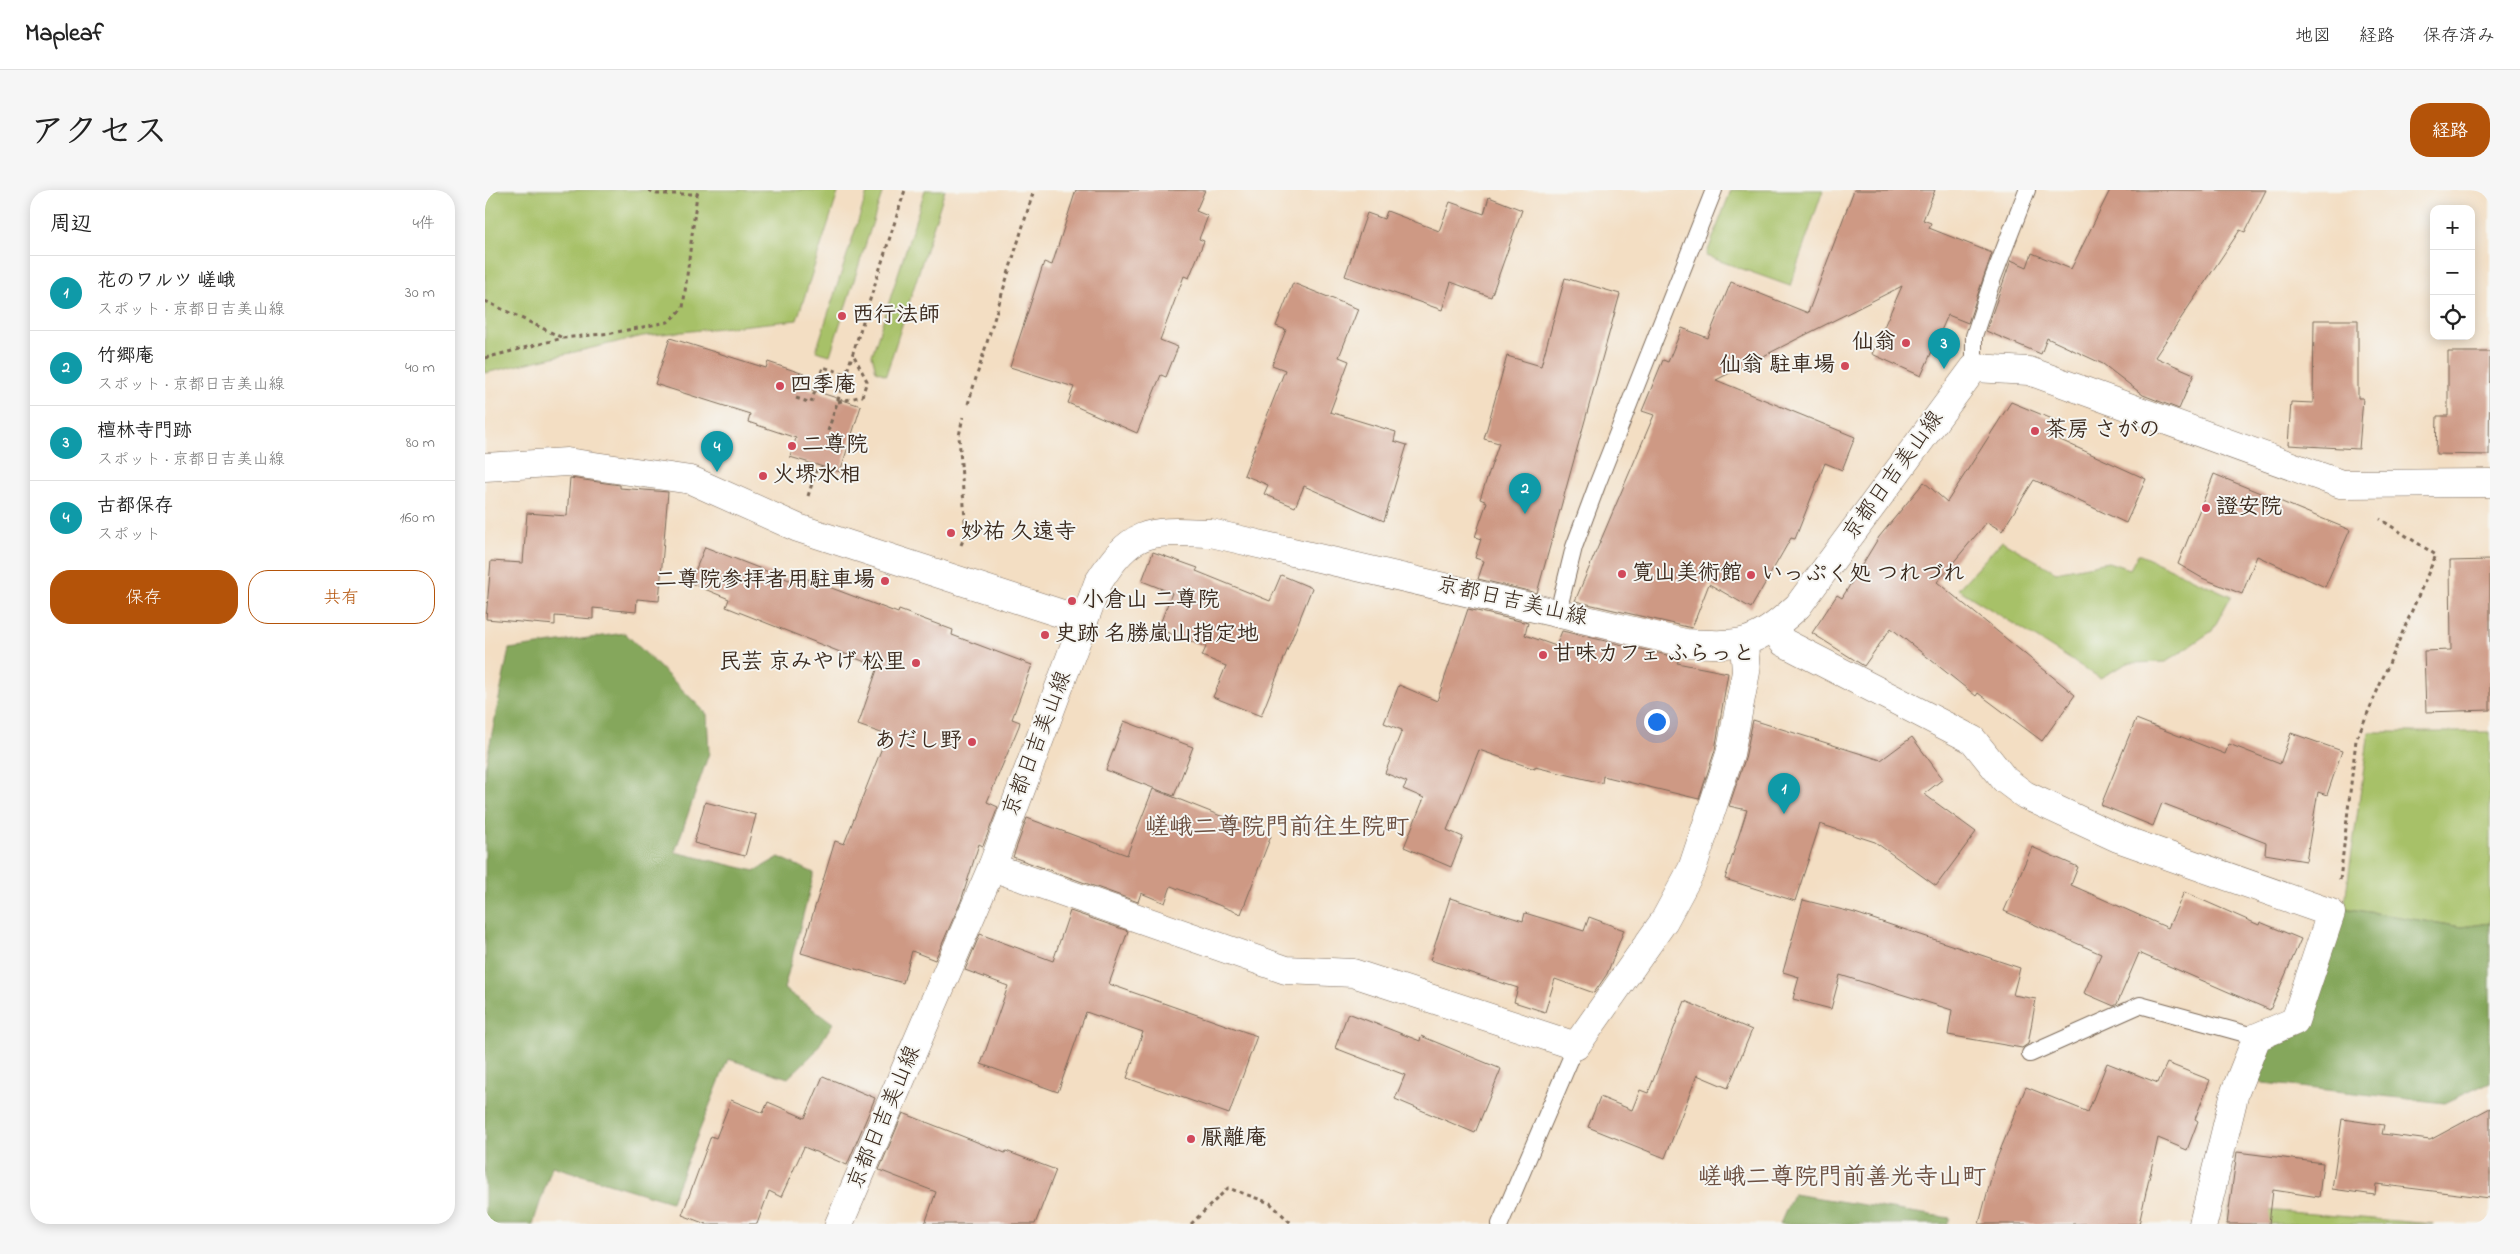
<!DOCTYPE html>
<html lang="ja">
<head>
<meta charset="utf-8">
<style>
	body { margin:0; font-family:"Indie Flower","Klee One",sans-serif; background:#f6f6f6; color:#222 }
	.controls { position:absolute; right:15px; top:15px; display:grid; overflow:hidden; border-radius:10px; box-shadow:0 2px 12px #0003 }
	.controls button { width:45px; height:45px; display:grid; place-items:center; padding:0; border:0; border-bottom:1px solid #e0e0e0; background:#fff; color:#222; font:25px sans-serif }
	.you { position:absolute; left:1171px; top:531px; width:18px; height:18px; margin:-12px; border:4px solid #fff; border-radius:50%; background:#1a73e8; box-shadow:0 0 0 8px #1a73e833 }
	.badge { display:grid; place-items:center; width:32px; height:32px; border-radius:50%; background:#b45309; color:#fff; font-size:16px; font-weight:700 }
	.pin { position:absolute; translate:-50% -41px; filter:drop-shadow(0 1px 2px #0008) }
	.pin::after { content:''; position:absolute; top:26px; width:18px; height:15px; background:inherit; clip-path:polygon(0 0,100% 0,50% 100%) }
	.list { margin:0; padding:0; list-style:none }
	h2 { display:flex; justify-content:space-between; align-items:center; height:65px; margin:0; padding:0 20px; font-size:21px }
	h2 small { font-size:16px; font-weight:400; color:#767676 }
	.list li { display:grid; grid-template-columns:32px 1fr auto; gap:15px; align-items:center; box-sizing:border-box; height:75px; padding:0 20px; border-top:1px solid #e0e0e0 }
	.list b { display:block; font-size:19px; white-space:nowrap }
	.list p { margin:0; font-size:16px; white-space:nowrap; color:#767676 }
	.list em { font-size:16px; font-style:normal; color:#767676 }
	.actions { display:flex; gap:10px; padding:15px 20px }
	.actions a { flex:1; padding:11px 0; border:1px solid #b45309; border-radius:20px; text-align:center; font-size:18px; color:#b45309 }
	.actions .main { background:#b45309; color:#fff }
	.icon { flex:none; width:28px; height:28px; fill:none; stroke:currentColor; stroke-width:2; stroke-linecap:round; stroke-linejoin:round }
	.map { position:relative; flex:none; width:2005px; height:1034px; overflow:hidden; border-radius:20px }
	header { display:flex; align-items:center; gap:30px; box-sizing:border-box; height:70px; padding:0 25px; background:#fff; border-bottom:1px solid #e0e0e0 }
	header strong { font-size:24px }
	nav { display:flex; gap:28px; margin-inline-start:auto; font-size:18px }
	.intro { display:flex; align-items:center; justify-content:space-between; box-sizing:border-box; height:120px; padding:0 30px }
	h1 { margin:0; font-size:35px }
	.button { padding:12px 22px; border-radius:20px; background:#b45309; color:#fff; font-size:18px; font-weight:700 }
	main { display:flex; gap:30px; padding:0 30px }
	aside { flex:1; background:#fff; border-radius:20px; box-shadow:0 2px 12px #0003 }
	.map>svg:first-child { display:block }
	.green { fill:#a7c168; stroke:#717643 }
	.forest { fill:#85a75c; stroke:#60683d }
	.building { fill:#ce9984 }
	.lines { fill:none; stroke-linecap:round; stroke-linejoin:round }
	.lane-casing { stroke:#7b6958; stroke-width:18 }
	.street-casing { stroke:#7b6958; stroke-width:29 }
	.primary-casing { stroke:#7b6958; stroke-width:29 }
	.path { stroke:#7b6958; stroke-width:3; stroke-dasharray:4 4; stroke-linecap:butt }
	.lane { stroke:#fff; stroke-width:16 }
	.street { stroke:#fff; stroke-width:28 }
	.primary { stroke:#fff; stroke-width:28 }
	.poi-dot { fill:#d1495b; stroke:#f6f6f2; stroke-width:2 }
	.labels { text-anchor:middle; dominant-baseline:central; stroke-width:4; stroke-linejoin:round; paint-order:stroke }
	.poi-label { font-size:22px; font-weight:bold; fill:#3b2a1e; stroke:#f6f6f2; text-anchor:start }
	.street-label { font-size:22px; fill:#3b2a1e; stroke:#f6f6f2 }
	.neighbourhood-label { font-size:24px; font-weight:bold; fill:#6e5142; stroke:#f6f6f2 }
</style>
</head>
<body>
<header>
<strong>Mapleaf</strong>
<nav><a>地図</a><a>経路</a><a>保存済み</a></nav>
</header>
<div class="intro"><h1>アクセス</h1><a class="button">経路</a></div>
<main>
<aside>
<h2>周辺<small>4件</small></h2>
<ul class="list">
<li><span class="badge" style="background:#0f9aa8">1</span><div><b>花のワルツ 嵯峨</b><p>スポット · 京都日吉美山線</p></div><em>30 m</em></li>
<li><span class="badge" style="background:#0f9aa8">2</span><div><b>竹郷庵</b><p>スポット · 京都日吉美山線</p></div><em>40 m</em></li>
<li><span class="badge" style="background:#0f9aa8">3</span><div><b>檀林寺門跡</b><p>スポット · 京都日吉美山線</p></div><em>80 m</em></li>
<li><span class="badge" style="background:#0f9aa8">4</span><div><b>古都保存</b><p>スポット</p></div><em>160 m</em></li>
</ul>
<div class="actions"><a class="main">保存</a><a>共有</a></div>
</aside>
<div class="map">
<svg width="2005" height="1034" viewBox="0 0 2005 1034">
	<rect width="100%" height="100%" fill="#f6f6f2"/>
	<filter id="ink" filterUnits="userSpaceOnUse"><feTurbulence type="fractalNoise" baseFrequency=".02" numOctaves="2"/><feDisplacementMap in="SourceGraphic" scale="10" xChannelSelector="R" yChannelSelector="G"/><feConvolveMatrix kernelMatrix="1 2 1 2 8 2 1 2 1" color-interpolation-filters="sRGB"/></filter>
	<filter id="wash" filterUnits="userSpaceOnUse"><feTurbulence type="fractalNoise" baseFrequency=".0096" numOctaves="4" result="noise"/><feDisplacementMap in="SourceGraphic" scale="20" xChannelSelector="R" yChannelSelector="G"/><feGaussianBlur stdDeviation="1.12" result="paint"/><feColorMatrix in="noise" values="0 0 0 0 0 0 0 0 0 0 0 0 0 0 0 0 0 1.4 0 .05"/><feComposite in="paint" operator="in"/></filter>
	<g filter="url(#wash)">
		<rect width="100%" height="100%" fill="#f3dec3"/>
		<g class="green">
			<polygon points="0,0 354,0 312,130 158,146 0,183"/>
			<polygon points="383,0 398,0 345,165 331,161"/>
			<polygon points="440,0 460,0 401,185 391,181 387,165"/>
			<polygon points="1246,0 1338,0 1305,96 1221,66"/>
			<polygon points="1517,351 1571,382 1623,372 1645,379 1653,364 1746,406 1727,441 1681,472 1643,473 1615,488 1473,399"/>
			<polygon points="1884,542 2005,542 2005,733 1977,737 1859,718"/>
			<polygon points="1744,1017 1948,1034 1742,1034"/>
		</g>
		<g class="forest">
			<polygon points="140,443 222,524 224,563 190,662 270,681 294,667 329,683 299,799 348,833 330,862 303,888 243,869 186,1012 67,976 48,1034 0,1034 0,578 24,459"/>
			<polygon points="1859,718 1977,737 2005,733 2005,892 1960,913 1769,892 1783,856 1819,843"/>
			<polygon points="1308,1004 1465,1028 1462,1034 1295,1034"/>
		</g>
		<g id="blocks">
			<g class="building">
				<polygon points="591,0 720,0 711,21 723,26 714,49 719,51 704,88 699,86 675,150 693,157 681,187 676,185 652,243 583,213 589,197 525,177 559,72 567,75"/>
				<polygon points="1369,0 1450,0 1438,30 1446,33 1444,38 1507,63 1483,133 1463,125 1436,186 1387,164 1417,96 1231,190 1370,247 1357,280 1340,273 1310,349 1306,348 1266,418 1224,394 1207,438 1090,411 1169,225 1157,221 1178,170 1183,172 1197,138 1223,148 1246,92 1323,123"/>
				<polygon points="1625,0 1781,0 1760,42 1755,40 1670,167 1709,184 1694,219 1658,205 1618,174 1562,148 1556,164 1501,141 1526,70 1542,77 1547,63 1586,79"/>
				<polygon points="1004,7 1037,20 1006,107 966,92 957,120 860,86 882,23 899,29 902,21 954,41 965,12 999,24"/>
				<polygon points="1080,88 1135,104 1052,403 993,389 999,371 990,368 996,349 990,347 1002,312 995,309 1014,253 999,249 1022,166 1056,176"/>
				<polygon points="808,93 873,119 854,167 864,171 845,222 911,242 909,251 922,255 899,331 819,296 810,317 779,304 783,295 759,285 800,180 787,175 801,140 791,136"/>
				<polygon points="1829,130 1873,130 1873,208 1878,208 1874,259 1803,255 1806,212 1828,213"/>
				<polygon points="185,148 281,178 283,172 319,184 315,196 376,216 355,282 305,267 311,248 263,232 265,224 170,194"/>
				<polygon points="1963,162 2005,162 2004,265 1951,264 1952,226 1963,226"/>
				<polygon points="1526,212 1577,233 1571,248 1661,289 1641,333 1549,290 1517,341 1502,332 1452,392 1590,505 1557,551 1493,503 1491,506 1406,438 1379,476 1327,443 1352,405 1357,408 1394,347 1439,292 1462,312"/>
				<polygon points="1729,284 1865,340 1840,397 1772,366 1757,404 1717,388 1693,374"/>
				<polygon points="85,288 135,295 135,298 183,302 174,411 152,409 151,422 108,418 108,429 70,426 70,435 1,429 6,371 38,373 42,323 82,326"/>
				<polygon points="220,357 317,395 320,388 413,423 414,420 468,440 467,445 547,475 527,529 535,532 534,536 502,612 513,617 498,656 494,654 476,711 450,770 427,761 418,793 316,763 350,651 359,654 402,545 373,535 393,477 241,417 244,409 205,393"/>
				<polygon points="668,362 713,378 711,381 785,411 796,385 827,398 776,526 728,507 741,476 717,466 721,457 673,439 687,403 657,391"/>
				<polygon points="2005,370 2005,520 1941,522 1939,461 1966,460 1965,371"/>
				<polygon points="983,419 1043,433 1040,445 1071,456 1077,441 1195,468 1192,473 1243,483 1230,560 1214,609 1118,586 1117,593 1050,577 1050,579 994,560 962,640 978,647 966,677 919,657 939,608 918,599 922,592 900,583 917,540 899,533 914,495 952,511"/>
				<polygon points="1651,529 1740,564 1744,554 1795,574 1806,543 1857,561 1842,605 1833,602 1821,671 1780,664 1781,653 1677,613 1668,636 1616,615"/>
				<polygon points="1268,530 1396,570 1427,547 1458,589 1439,604 1491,642 1451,696 1390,652 1335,634 1310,711 1240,689 1262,620 1244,616 1260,569"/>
				<polygon points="639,531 708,557 689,606 621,580"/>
				<polygon points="668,599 786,646 756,724 686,696 680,713 656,703 653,712 528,667 542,628 642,665"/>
				<polygon points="220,612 271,625 260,666 209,653"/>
				<polygon points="1547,657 1593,677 1586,695 1683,738 1699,702 1774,735 1775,732 1816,749 1785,820 1654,763 1632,814 1629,816 1599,803 1616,764 1519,721"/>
				<polygon points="965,708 1038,731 1040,723 1099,741 1104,727 1139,740 1122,784 1109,803 1070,789 1060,822 1029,812 1033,798 945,770"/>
				<polygon points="1318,710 1370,723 1535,778 1528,805 1551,809 1543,854 1537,858 1463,845 1467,820 1355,785 1346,819 1308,809 1314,787 1298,782"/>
				<polygon points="585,721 643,741 624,794 772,846 744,924 642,888 658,842 601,822 573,902 496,874 523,796 480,780 495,744 568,771"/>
				<polygon points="1200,811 1267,840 1243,898 1212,885 1180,968 1103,937 1115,907 1147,920 1155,900 1163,903"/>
				<polygon points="863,823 935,851 936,846 1016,879 990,943 910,909 920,885 850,858"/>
				<polygon points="1622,873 1673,893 1682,873 1725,890 1710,929 1713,931 1702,960 1673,948 1654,1034 1494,1034 1510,973 1541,897 1603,922"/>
				<polygon points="338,886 390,908 362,975 319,957 296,1007 284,1001 272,1034 221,1034 197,1025 226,946 231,948 246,910 278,923 283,912 320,928"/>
				<polygon points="2005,918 2005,1008 1891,994 1890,1005 1847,999 1857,929 1899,935 1897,944 1945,950"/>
				<polygon points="418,923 520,963 521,961 571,980 550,1034 440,1034 451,1002 394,980"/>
				<polygon points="1752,962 1838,973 1834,1007 1788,1000 1784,1034 1742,1034"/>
			</g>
		</g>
	</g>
	<g filter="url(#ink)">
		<use href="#blocks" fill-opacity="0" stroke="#7b6958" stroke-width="1"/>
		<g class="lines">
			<defs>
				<g id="lane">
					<polyline points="1489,178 1489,146 1508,88 1542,0"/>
					<polyline points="1073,422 1089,357 1112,295 1229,0"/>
					<polyline points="1545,864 1655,815 1772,847"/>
					<polyline points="1015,1034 1091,856"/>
				</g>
				<g id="street">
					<polyline points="0,277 82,272 206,290 313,338 599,431"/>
					<polyline points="1289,438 1298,452 1488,550 1520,590 1540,605 1633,648 1846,723 1810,831 1772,847 1750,902 1718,1034"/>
					<polyline points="507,677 801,780 868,783 1091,856 1179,731 1207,679 1245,564 1261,482 1259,453"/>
				</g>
				<path id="primary" d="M354 1034 507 677 613 393C648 337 665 341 726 343L1200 453C1258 456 1269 456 1313 416L1489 178 1544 181 1856 294 2005 293"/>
			</defs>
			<use href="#lane" class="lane-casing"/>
			<use href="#street" class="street-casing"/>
			<use href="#primary" class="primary-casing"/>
			<g class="path">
				<polyline points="164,0 172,4 212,4"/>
				<polyline points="0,111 78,148"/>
				<polyline points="0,168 78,148 127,143 183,132 198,118 212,4 214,0"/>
				<polyline points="311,208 326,213 338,177 361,184"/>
				<polyline points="353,212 377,206 382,191 368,164"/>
				<polyline points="483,214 549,0"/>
				<polyline points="343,241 420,0"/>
				<polyline points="323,306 333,275"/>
				<polyline points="476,355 481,343 474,246 478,227"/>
				<polyline points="1855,690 1871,550 1951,365 1895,329"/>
				<polyline points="706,1034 743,998 785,1013 807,1034"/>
			</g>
			<use href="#lane" class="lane"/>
			<use href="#street" class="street"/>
			<use href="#primary" class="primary"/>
		</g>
	</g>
	<g class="poi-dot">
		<circle cx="357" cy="126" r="5"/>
		<circle cx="1421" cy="153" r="5"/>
		<circle cx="1360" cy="176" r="5"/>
		<circle cx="295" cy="196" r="5"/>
		<circle cx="1550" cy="241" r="5"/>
		<circle cx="307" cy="256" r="5"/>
		<circle cx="278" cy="286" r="5"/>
		<circle cx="1721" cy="318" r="5"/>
		<circle cx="466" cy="343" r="5"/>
		<circle cx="1137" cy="384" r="5"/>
		<circle cx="1266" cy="385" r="5"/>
		<circle cx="400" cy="391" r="5"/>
		<circle cx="587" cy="411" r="5"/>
		<circle cx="560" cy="445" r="5"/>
		<circle cx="1058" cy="465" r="5"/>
		<circle cx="431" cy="473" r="5"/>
		<circle cx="487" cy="552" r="5"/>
		<circle cx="706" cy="949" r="5"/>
	</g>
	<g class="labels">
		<g class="poi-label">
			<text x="367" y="126">西行法師</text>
			<text x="1411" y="153" text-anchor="end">仙翁</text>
			<text x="1350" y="176" text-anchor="end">仙翁 駐車場</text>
			<text x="305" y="196">四季庵</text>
			<text x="1560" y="241">茶房 さがの</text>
			<text x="317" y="256">二尊院</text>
			<text x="288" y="286">火堺水相</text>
			<text x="1731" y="318">證安院</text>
			<text x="476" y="343">妙祐 久遠寺</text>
			<text x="1147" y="384">寛山美術館</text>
			<text x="1276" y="385">いっぷく処 つれづれ</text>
			<text x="390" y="391" text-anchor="end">二尊院参拝者用駐車場</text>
			<text x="597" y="411">小倉山 二尊院</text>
			<text x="570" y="445">史跡 名勝嵐山指定地</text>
			<text x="1068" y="465">甘味カフェ ふらっと</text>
			<text x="421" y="473" text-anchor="end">民芸 京みやげ 松里</text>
			<text x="477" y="552" text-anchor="end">あだし野</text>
			<text x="716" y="949">厭離庵</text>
		</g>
		<g class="street-label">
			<text transform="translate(1409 286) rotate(-54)">京都日吉美山線</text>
			<text transform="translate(1027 412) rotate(13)">京都日吉美山線</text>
			<text transform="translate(553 554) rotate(-69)">京都日吉美山線</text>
			<text transform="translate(400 928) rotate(-67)">京都日吉美山線</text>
		</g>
		<g class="neighbourhood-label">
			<text x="792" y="638">嵯峨二尊院門前往生院町</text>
			<text x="1357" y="988">嵯峨二尊院門前善光寺山町</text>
		</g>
	</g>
</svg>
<div class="controls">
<button>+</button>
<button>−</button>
<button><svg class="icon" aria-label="locate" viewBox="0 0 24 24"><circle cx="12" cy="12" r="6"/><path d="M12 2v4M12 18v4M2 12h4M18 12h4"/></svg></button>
</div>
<div class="you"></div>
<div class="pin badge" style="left:1299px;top:624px;background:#0f9aa8">1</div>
<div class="pin badge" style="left:1040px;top:324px;background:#0f9aa8">2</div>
<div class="pin badge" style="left:1459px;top:179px;background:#0f9aa8">3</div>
<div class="pin badge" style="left:232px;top:282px;background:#0f9aa8">4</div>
</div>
</main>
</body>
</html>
